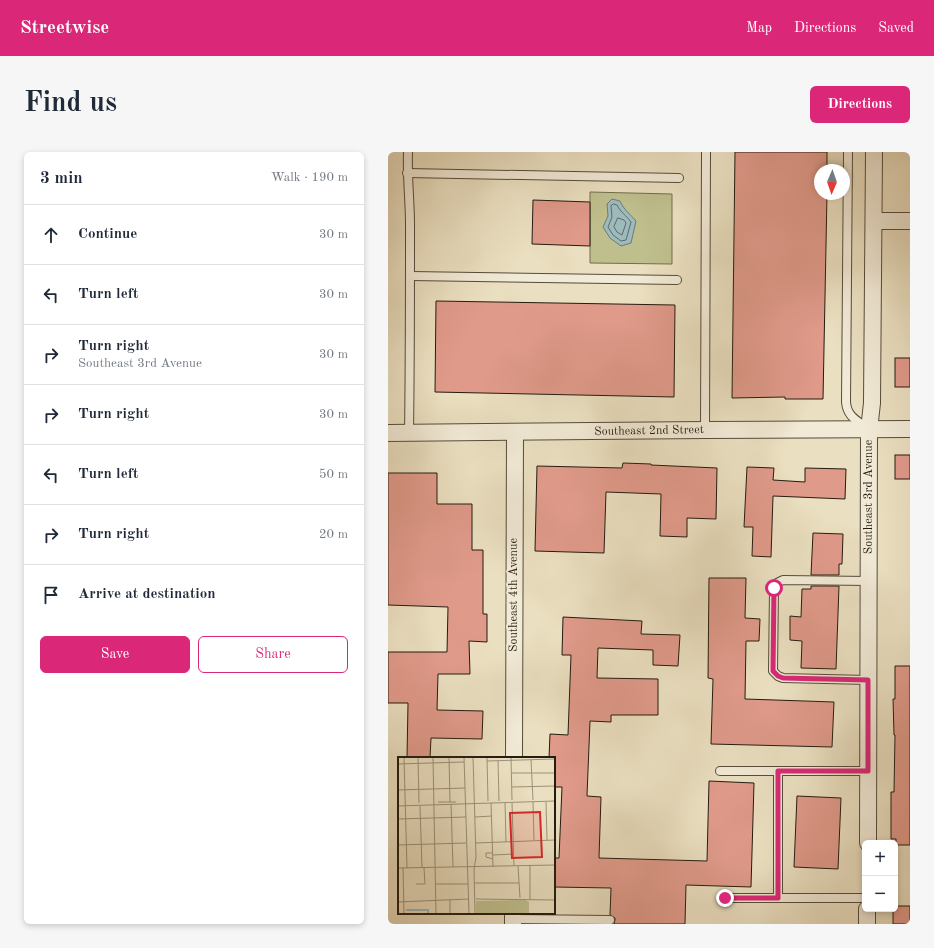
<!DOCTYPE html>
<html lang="en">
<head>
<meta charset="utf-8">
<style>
	body { margin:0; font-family:"Old Standard TT",serif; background:#f6f6f7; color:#1f2937 }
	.controls { position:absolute; right:12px; bottom:12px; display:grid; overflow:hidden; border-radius:6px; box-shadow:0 2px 6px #0003 }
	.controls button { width:36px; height:36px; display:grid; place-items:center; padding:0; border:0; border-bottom:1px solid #e0e1e3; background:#fff; color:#1f2937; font:20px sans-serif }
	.compass { position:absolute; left:426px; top:12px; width:36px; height:36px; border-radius:50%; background:#fff; box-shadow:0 2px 6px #0003; rotate:182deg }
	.stop { position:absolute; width:12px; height:12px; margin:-9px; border:3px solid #db2777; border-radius:50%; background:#fff }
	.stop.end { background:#db2777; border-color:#fff; box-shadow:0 1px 4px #0008 }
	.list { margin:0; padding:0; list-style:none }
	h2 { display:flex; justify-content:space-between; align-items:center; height:52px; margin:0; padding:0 16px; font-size:17px }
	h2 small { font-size:13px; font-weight:400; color:#747a83 }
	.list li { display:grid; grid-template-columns:26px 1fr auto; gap:12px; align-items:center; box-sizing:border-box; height:60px; padding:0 16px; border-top:1px solid #e0e1e3 }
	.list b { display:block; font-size:15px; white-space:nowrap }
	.list p { margin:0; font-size:13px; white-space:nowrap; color:#747a83 }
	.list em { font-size:13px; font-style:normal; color:#747a83 }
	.actions { display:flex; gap:8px; padding:12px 16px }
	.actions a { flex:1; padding:9px 0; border:1px solid #db2777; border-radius:6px; text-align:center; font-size:14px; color:#db2777 }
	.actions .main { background:#db2777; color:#fff }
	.icon { flex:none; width:22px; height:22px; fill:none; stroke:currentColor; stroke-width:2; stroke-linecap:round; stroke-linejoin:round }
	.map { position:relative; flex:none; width:522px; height:772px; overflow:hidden; border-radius:6px }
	header { display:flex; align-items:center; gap:24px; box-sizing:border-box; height:56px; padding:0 20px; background:#db2777; color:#fff }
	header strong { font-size:19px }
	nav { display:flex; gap:22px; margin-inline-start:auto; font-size:14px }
	.intro { display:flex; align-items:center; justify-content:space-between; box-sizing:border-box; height:96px; padding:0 24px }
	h1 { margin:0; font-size:28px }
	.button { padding:10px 18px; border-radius:6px; background:#db2777; color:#fff; font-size:14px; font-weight:700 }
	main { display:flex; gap:24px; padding:0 24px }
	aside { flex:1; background:#fff; border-radius:6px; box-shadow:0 2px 6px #0003 }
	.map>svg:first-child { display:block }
	.green { fill:#bfbf8d; stroke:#726d4e }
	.water { fill:#9dbabd; stroke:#6d7a77 }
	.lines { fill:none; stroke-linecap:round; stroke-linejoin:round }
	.shore { stroke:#616a66; stroke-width:1 }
	.building { fill:#e09a8a; stroke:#251b0f }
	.lane-casing { stroke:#564c3b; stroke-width:10 }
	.street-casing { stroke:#564c3b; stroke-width:18 }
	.lane { stroke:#f1ead6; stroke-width:8 }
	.street { stroke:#f1ead6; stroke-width:16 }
	.route { stroke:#db2777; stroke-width:5 }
	.labels { text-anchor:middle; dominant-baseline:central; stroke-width:3.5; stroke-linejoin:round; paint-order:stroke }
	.street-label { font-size:12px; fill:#251b0f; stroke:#f1ead6 }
	.inset-river { fill:none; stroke:#9dbabd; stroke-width:2 }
	.inset-road { fill:none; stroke:#9b9179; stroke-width:1 }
	.view { fill:#d62828; fill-opacity:0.15; stroke:#d62828; stroke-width:2 }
	.inset-edge { fill:none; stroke:#251b0f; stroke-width:2 }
</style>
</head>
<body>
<header>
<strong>Streetwise</strong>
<nav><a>Map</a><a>Directions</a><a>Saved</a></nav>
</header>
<div class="intro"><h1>Find us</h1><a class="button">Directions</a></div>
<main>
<aside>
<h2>3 min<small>Walk · 190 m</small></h2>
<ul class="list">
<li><svg class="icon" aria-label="ahead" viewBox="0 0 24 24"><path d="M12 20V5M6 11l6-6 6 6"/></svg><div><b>Continue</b></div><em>30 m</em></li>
<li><svg class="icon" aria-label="left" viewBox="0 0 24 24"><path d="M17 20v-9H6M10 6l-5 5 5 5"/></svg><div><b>Turn left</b></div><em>30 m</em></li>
<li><svg class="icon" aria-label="right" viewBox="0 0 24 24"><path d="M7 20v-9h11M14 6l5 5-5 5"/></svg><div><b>Turn right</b><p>Southeast 3rd Avenue</p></div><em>30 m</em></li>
<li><svg class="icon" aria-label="right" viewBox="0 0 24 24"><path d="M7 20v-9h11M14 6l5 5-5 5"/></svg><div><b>Turn right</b></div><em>30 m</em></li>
<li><svg class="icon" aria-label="left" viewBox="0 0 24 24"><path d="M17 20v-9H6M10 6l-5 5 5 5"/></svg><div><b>Turn left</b></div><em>50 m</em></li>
<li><svg class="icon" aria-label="right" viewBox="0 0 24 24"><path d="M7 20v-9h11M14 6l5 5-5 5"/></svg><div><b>Turn right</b></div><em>20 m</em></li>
<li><svg class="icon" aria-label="arrive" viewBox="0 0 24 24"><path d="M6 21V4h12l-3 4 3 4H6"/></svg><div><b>Arrive at destination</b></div></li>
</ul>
<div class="actions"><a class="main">Save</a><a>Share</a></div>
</aside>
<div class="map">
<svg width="522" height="772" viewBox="0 0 522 772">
	<rect width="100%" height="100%" fill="#eadfc0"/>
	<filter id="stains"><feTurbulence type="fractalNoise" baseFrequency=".005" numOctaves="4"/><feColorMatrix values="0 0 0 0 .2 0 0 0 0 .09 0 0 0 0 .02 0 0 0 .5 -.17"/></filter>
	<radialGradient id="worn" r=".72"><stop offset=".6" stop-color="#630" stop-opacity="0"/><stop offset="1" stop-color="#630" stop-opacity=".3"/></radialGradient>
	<polygon class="green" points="202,40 284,42 284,112 202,111"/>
	<path class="water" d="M224 47 232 49C236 58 242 62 248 69L243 91 233 94 222 86 215 75 220 64 219 52Z"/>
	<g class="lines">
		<g class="shore">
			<path d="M226 52 229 53C233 61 238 63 243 70L238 88 233 89 225 83 220 75 224 65 223 54Z"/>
			<polygon points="230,66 236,68 238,71 234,83 229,80 226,75"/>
		</g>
	</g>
	<g class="building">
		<polygon points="347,0 439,0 439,18 432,18 432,42 439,42 435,247 397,247 397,245 344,246"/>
		<polygon points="145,48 202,50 202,94 144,92"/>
		<polygon points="48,149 287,153 286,245 47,240"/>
		<rect x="507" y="206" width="15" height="29"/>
		<rect x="507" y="303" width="15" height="24"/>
		<polygon points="235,311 263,312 263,313 329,316 328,367 299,366 299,385 272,384 273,342 218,340 216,401 147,399 149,314 234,316"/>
		<polygon points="359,315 386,316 385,328 417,330 417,316 458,317 457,347 385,344 383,405 364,404 365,375 356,375"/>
		<polygon points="0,321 49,321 49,352 84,352 84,398 95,398 95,462 99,462 99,490 81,489 82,522 50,522 49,558 95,559 94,587 43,586 42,606 19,606 20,551 0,551 0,500 59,500 60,455 0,453"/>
		<polygon points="425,381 455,382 454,412 451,412 451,423 423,423"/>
		<polygon points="321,426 358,426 357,466 372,467 371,489 358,489 357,547 446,550 444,595 323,592 325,527 320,526"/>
		<polygon points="423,434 451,434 448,517 413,516 414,489 402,488 402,464 413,465 414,437 423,437"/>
		<polygon points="175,465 254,469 253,482 292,483 290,514 265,513 265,498 210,496 209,526 270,527 270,563 223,563 223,570 202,569 199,644 213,645 211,706 319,709 321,629 366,631 363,735 298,733 297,772 226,772 227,768 227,766 222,763 223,736 166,735 166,706 171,706 174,635 166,635 166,606 161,606 162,582 180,583 183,503 174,503"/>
		<polygon points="507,514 522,514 522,693 508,693 508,687 503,687 503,640 506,640 507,583 506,583 505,547 507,547"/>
		<polygon points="409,644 453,646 450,717 406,715"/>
		<polygon points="507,754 522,754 522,772 505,772 505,757 507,757"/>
	</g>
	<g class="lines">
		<defs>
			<g id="lane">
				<path d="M20 0C19 25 22 49 22 73 22 143 22 212 21 281"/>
				<path d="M460 0 458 250C459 264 468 268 479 276"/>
				<polyline points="19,21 291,26"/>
				<polyline points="22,124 289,128"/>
				<polyline points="317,278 318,0"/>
				<polyline points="480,528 395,526 390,524 385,519 386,436 389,431 395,428 481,429"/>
				<polyline points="332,619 390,619"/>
				<polyline points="337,746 390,746"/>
				<polyline points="477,746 390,746 390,619 480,619"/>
				<polyline points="125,767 222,768"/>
			</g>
			<g id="street">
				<polyline points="486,69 522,69"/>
				<polyline points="0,281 317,278 522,277"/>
				<polyline points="126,606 127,281"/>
				<polyline points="480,691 481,278 484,251 486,0"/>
				<polyline points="125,772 125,761"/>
				<polyline points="479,772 479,757"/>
			</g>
		</defs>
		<use href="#lane" class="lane-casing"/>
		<use href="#street" class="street-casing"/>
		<use href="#lane" class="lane"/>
		<use href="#street" class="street"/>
	</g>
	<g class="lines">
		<polyline class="route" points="337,746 390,746 390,619 480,619 480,528 395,526 390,524 385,519 386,436"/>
	</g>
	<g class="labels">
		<g class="street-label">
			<text transform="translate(261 279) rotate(-1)">Southeast 2nd Street</text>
			<text transform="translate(481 345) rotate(-90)">Southeast 3rd Avenue</text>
			<text transform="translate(126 443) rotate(-90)">Southeast 4th Avenue</text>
		</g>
	</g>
	<g transform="translate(10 605)">
		<rect width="157" height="157" fill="#eadfc0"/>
		<path d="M127 143 131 145V157H78V144Z" fill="#bfbf8d"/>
		<path class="inset-river" d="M8 153H30V157"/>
		<path class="inset-road" d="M6 0 9 111M20 0 21 46M35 0 38 157M51 0 52 45M66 0 71 157M75 0 78 100 76 113 77 157M89 0 90 44M113 0 114 43M133 3 135 43M89 4 157 2M100 4 101 44M0 7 66 5M113 16H157M114 30 157 29M0 33 67 31M40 45H58M135 45 136 83M148 45 149 83M93 46 95 110M107 46 108 85M114 46 116 109M53 47 55 110M0 49 157 44M22 49 24 111M77 60 94 59M0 62 68 60M78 86 157 83M0 88 68 86M95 96H88V100L95 102M95 98 116 97M120 109 122 141M0 111 157 108M5 111 6 157M77 126H121M18 127H27L26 111M38 127H70M78 142 157 143M52 143V157M132 143V109M0 145 70 142"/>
		<path class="view" d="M142 55 144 100 114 101 112 56Z"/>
		<rect width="157" height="157" class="inset-edge"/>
	</g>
	<rect width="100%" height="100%" filter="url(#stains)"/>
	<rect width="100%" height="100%" fill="url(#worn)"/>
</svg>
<div class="controls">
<button>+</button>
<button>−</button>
</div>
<svg class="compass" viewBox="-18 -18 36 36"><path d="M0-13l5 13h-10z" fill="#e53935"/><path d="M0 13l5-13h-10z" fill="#747a83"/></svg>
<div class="stop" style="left:386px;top:436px"></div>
<div class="stop end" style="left:337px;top:746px"></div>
</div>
</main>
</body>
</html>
